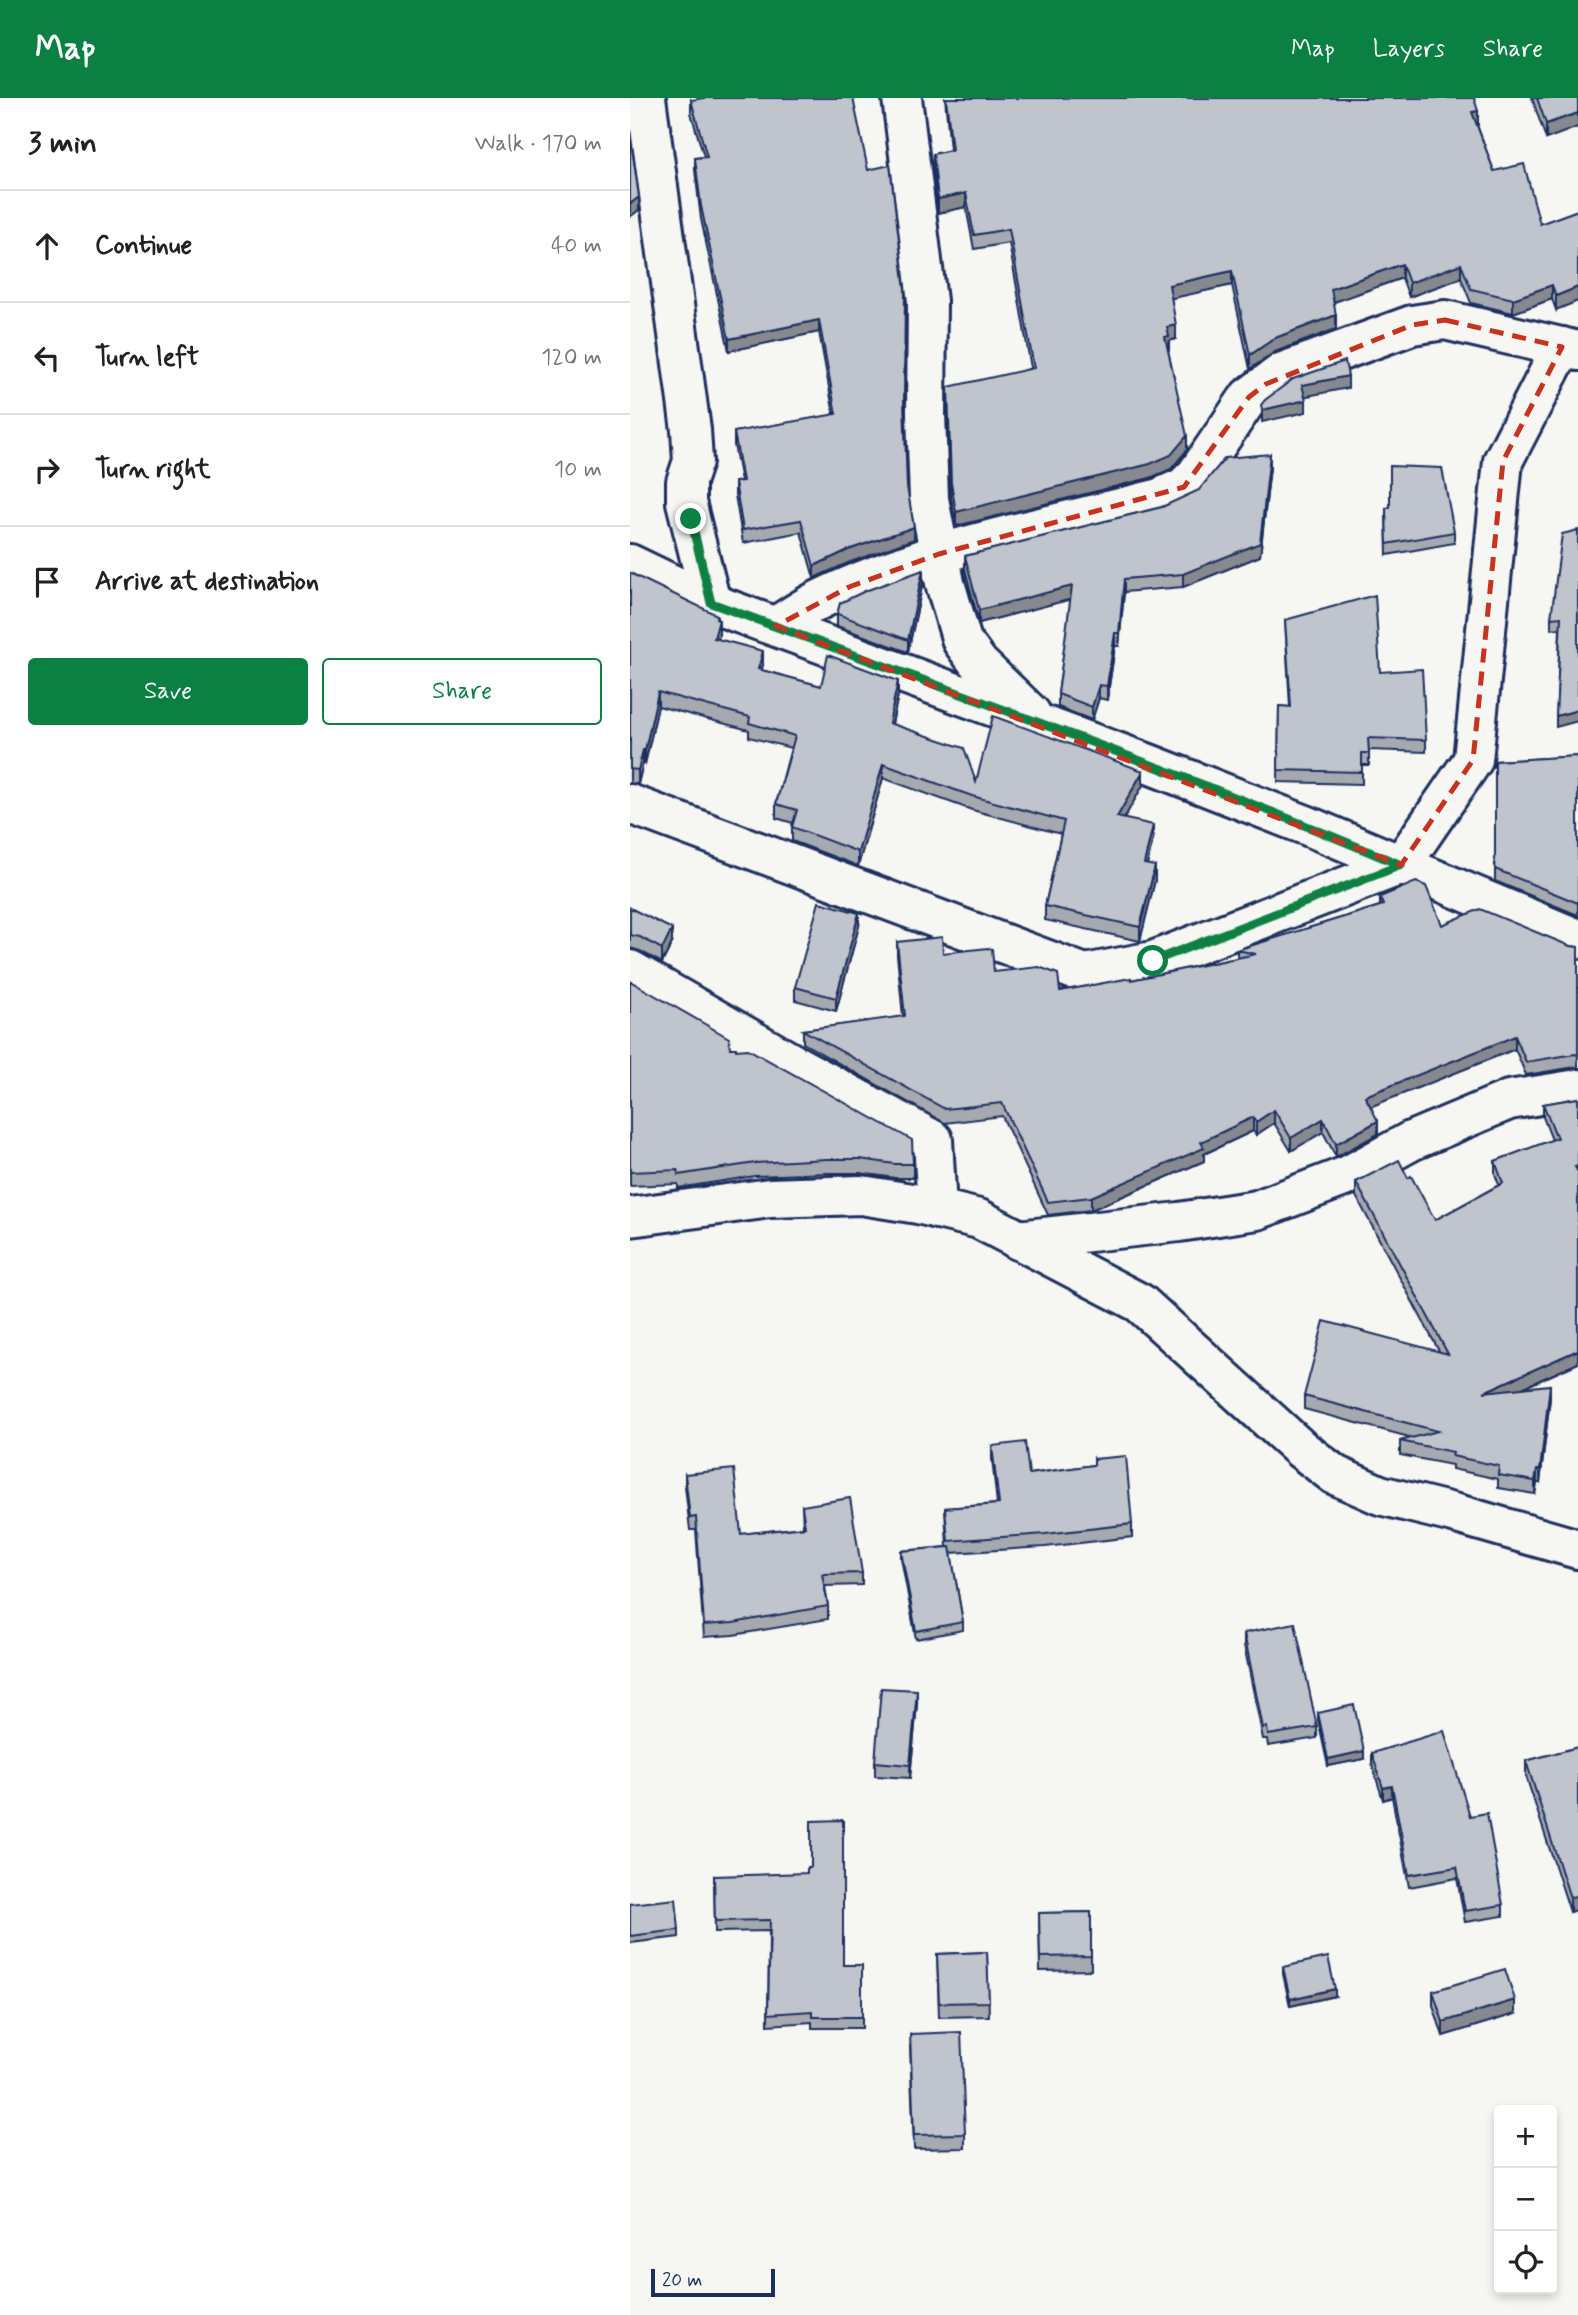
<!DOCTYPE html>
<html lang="en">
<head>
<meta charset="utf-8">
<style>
	body { margin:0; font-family:Mynerve,sans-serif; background:#f6f6f6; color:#222 }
	.controls { position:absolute; right:21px; bottom:21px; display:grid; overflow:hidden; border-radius:7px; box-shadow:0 4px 10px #0003 }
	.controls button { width:63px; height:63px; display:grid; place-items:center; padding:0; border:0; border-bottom:2px solid #e0e0e0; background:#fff; color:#222; font:35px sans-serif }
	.scale { position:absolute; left:21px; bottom:18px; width:124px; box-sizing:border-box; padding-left:7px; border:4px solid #1b2f5e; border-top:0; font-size:19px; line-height:24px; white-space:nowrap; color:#1b2f5e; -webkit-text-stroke:5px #f6f6f2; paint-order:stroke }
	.stop { position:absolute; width:21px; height:21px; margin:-16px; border:5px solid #0b8043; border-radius:50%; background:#fff }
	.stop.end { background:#0b8043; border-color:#fff; box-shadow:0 2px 7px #0008 }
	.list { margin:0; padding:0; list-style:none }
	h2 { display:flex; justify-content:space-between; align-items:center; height:91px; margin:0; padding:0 28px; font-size:30px }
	h2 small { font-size:23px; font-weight:400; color:#767676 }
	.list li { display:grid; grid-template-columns:46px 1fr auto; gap:21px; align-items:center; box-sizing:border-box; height:112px; padding:0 28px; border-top:2px solid #e0e0e0 }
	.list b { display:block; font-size:26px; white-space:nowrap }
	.list em { font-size:23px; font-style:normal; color:#767676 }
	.actions { display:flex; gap:14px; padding:21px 28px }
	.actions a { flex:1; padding:16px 0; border:2px solid #0b8043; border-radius:7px; text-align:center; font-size:24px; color:#0b8043 }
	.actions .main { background:#0b8043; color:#fff }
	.icon { flex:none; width:38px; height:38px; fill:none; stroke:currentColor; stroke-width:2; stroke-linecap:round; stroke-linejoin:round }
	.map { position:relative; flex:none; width:948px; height:2217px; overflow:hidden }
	header { display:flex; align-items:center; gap:42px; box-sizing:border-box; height:98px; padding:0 35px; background:#0b8043; color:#fff }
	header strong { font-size:33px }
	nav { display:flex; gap:38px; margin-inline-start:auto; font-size:24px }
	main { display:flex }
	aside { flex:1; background:#fff }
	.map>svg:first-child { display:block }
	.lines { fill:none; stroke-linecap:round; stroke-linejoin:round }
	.minor-casing { stroke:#1b2f5e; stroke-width:44 }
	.minor { stroke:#f6f6f2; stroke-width:38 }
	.wall { fill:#a5a9b0; stroke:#1b2f5e; stroke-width:2 }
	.shaded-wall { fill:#868990; stroke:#1b2f5e; stroke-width:2 }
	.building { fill:#c0c4cd; stroke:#1b2f5e; stroke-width:2 }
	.route { stroke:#0b8043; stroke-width:9 }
	.marked { fill:none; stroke:#c8321e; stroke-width:5; stroke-dasharray:14 9; stroke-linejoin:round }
</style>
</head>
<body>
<header>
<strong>Map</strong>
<nav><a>Map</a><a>Layers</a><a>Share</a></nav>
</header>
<main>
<aside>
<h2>3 min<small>Walk · 170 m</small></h2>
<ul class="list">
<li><svg class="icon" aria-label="ahead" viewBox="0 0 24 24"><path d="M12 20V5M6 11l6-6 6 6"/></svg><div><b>Continue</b></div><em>40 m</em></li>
<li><svg class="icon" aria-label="left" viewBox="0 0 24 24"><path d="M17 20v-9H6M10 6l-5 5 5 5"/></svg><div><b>Turn left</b></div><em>120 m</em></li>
<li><svg class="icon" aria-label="right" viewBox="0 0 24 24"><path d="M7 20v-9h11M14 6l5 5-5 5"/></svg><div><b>Turn right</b></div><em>10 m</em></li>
<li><svg class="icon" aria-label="arrive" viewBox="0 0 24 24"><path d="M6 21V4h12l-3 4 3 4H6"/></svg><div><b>Arrive at destination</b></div></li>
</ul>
<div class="actions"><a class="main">Save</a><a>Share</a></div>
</aside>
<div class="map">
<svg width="948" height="2217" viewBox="0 0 948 2217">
	<rect width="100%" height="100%" fill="#f6f6f2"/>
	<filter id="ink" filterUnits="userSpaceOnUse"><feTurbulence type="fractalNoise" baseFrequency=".0143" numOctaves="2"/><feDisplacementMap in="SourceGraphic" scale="14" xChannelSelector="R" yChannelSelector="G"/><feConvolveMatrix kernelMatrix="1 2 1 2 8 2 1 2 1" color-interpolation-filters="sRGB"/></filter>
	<g filter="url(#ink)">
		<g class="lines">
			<defs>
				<g id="minor">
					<polyline points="16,0 61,332 63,363 56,384 56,404 81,505"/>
					<polyline points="272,0 297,203 296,316 299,401 315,485 332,543 349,566 401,616"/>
					<polyline points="0,466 81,505 519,666 678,728 948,841"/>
					<path d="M146 528C159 520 172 511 187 503 288 452 417 429 527 401L554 389 566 377 619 299 653 274 782 227 815 222 948 253"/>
					<polyline points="0,706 455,876 523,863 771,767 843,662 873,363 932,249"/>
					<polyline points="0,872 167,968 303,1042 307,1111"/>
					<polyline points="0,1119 140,1100 231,1097 288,1106 349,1121 510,1205 671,1351 705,1377 750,1397 827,1416 948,1451"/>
					<polyline points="388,1142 549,1124 627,1112 719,1077 781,1043 879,1002 948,991"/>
				</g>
			</defs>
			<use href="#minor" class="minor-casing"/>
			<use href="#minor" class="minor"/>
		</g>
		<g class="wall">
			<polygon points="315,0 844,0 847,27 864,73 910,126 948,112 926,212 922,201 883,215 841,205 831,180 779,199 772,180 704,204 706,231 645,254 620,271 602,187 541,200 546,241 539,243 538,252 557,352 541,371 520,380 326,428 321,399 318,303 401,270 379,145 344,151 336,109 308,115 303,70 303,56 320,52"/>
			<polygon points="902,0 948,0 916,41"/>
			<polygon points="61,2 274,306 277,389 284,441 218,465 184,480 171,434 113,445 105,397 105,384 111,383 104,347 104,334 204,317 189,234 99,253 71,121 65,72 65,60 74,59 61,15"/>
			<polygon points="640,369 630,458 553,489 494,494 489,548 485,548 477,602 469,600 462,622 428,609 428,596 441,501 349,525 335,471 335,458 532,409"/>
			<polygon points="756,410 824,434 824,445 757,457"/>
			<polygon points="948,432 926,629 930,530 921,531 921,520"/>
			<polygon points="0,475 87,522 89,536 88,541 133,567 131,572 191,588 268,597 262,626 346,684 513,687 494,720 523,741 517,767 525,782 510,843 415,822 415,808 431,736 342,712 253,680 228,768 162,743 162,729 163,725 146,720 146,706 161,650 119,639 119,632 28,608 15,666 13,665 8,686 0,685"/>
			<polygon points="293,484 278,554 207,528 207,516"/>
			<polygon points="655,522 750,574 796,642 796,654 739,652 739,667 732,667 732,686 648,684 649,608 660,609"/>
			<polygon points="948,658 948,817 865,783 865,663"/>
			<polygon points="750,799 812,827 948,849 948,970 945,969 896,977 885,951 741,1008 748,1036 706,1059 693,1034 661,1053 644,1025 626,1037 623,1033 574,1056 574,1063 461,1112 418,1117 372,1018 315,1025 173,945 173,932 273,919 267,857 267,844 313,855 364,874 430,893 501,882 607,860 607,852 750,808"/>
			<polygon points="0,810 42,845 32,865 10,853 0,850"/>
			<polygon points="229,828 206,913 165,902 165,889"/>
			<polygon points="0,883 100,950 106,952 283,1066 283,1080 265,1080 230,1075 197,1075 125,1078 48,1090 48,1086 0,1088"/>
			<polygon points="948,1000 948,1265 893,1290 920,1300 910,1385 907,1385 905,1396 868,1390 868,1381 822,1371 822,1367 770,1357 770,1343 783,1340 674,1311 674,1298 809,1253 726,1098 726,1084 778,1080 805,1122 869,1087 865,1076 865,1063 922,1042 913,1019 913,1006"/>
			<polygon points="362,1348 399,1376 464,1367 464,1361 502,1426 502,1439 415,1449 321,1455 333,1524 333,1532 286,1541 271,1460 271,1453 317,1449 315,1410 367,1406 362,1361"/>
			<polygon points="55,1376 111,1436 173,1429 172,1408 232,1475 232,1487 195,1488 198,1508 198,1521 103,1537 74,1539 66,1432 60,1432 55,1388"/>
			<polygon points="614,1535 687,1629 687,1640 638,1648 637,1641 633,1641 614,1547"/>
			<polygon points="287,1606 280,1680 245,1678 245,1664"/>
			<polygon points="688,1615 734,1661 698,1668 688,1622"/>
			<polygon points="948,1649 940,1814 896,1678 896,1663"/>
			<polygon points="742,1655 840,1718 873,1807 873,1818 835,1824 827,1780 779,1789 762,1699 753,1702 742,1666"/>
			<polygon points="84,1778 213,1867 232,1867 232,1930 182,1930 182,1924 138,1927 139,1833 85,1834"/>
			<polygon points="0,1806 49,1832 49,1839 0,1845"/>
			<polygon points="461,1814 461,1872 410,1873 409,1815"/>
			<polygon points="357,1854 359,1918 309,1919 307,1856"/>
			<polygon points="653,1869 705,1898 660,1908 653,1876"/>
			<polygon points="803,1893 885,1916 813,1938 803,1907"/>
			<polygon points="280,1950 335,2036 335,2050 284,2051"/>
		</g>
		<g class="shaded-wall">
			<polygon points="848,13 848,27 842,28 842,14"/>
			<polygon points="948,15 948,29 916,41 916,26"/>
			<polygon points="336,95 336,109 308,115 308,101"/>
			<polygon points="9,99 9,112 0,119 0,106"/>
			<polygon points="772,166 772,180 701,205 701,191"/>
			<polygon points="831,166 831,180 779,199 779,185"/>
			<polygon points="602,173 602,187 539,201 539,187"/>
			<polygon points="922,187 922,201 883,215 883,201"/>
			<polygon points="948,189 948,203 926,212 926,198"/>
			<polygon points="706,217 706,231 645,254 620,271 620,257 645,240"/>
			<polygon points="189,222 189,234 99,253 99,241"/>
			<polygon points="546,227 546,241 539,243 539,252 535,253 535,239 537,229"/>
			<polygon points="718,278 718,290 672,299 672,287"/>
			<polygon points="676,302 676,314 632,324 632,312"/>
			<polygon points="557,338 557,352 541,371 520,380 326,428 326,414"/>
			<polygon points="640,356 640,369 630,458 553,489 553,476"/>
			<polygon points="284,429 284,441 218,465 184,480 184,468 218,452"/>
			<polygon points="293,472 293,484 278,554 278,542"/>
			<polygon points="494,481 494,494 489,548 489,535"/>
			<polygon points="442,488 442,501 349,525 349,512"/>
			<polygon points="87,517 87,530 89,522 89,536 84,554 86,521"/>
			<polygon points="485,535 485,548 477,602 477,588"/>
			<polygon points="133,553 133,567 128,584 128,571"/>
			<polygon points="268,583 268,597 259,639 259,625"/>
			<polygon points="469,587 469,600 462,622 462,609"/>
			<polygon points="28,594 28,608 15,666 15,652"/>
			<polygon points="948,612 948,623 926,629 926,618"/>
			<polygon points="13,652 13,665 8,686 8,672"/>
			<polygon points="253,666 253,680 228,768 228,754"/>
			<polygon points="513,673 513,687 487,733 487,719"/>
			<polygon points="523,727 523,741 514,780 514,766"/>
			<polygon points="525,768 525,782 510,843 510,829"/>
			<polygon points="229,815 229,828 206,913 206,900"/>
			<polygon points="42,831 42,845 32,865 32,851"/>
			<polygon points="885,938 885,951 735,1011 735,998"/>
			<polygon points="644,1012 644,1025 626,1037 626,1024"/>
			<polygon points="623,1019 623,1033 574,1056 574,1063 461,1112 461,1099 571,1044"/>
			<polygon points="693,1021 693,1034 661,1053 661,1040"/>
			<polygon points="748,1023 748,1036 706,1059 706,1046"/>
			<polygon points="948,1252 948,1265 854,1307 854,1294"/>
			<polygon points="920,1287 920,1300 910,1385 910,1372"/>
			<polygon points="907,1372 907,1385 905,1396 905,1383"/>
			<polygon points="287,1592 287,1606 280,1680 280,1667"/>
			<polygon points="734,1653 734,1661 698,1668 698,1661"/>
			<polygon points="762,1688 762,1699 753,1702 753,1690"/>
			<polygon points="948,1797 948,1811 940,1814 940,1800"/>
			<polygon points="705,1891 705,1898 660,1908 660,1901"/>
			<polygon points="885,1902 885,1916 813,1938 813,1924"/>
		</g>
		<g class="building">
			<polygon points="74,0 223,0 238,72 260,67 275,192 274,303 277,389 284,429 218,452 184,468 171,422 113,432 105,384 113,383 104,334 206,316 189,222 99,241 71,108 65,60 77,59 61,2"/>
			<polygon points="316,0 844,0 848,13 842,14 864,73 894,66 910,126 948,112 948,189 926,198 922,187 883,201 841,191 831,166 779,185 772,166 701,191 706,217 645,240 620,257 602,173 539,187 546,227 537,229 539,238 535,239 557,338 541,357 520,366 326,414 321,385 318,289 404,270 379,131 344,137 336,95 308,101 303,56 322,52"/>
			<polygon points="907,0 948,0 948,15 916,26"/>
			<polygon points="0,36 9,99 0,106"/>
			<polygon points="715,263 718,278 672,287 676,302 632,312 631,307 635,302 663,281"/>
			<polygon points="640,356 630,445 553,476 494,481 489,535 485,535 477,588 469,587 462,609 428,596 442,488 349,512 335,458 532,409 569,392 595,360"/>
			<polygon points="760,368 812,370 824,434 757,446 756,410 760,409"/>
			<polygon points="948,432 948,612 926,618 931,519 921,520 932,436"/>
			<polygon points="293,472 278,542 207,516 210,505 235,493"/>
			<polygon points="0,475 87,517 86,521 89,522 84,540 133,553 128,571 191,588 198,557 268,583 259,625 334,650 346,684 363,618 513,673 487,719 523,727 514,766 525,768 510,829 415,808 434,723 342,698 253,666 228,754 162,729 167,712 146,706 165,638 119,625 120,619 28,594 15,652 13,652 8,672 0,671"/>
			<polygon points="745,497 750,574 792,571 796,642 738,640 739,655 732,655 732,674 648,672 649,608 661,609 655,522"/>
			<polygon points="948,658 948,805 865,771 865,663"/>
			<polygon points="786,784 796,788 812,827 850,811 940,848 948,849 948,957 945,956 896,964 885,938 735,998 748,1023 706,1046 693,1021 661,1040 644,1012 626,1024 623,1019 571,1044 574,1050 461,1099 418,1104 372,1005 315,1011 173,932 275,918 267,844 312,839 313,855 358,850 362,851 364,874 409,869 428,876 430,893 501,880 501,882 626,856 607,852 753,807 750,799"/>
			<polygon points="189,804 229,815 206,900 165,889"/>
			<polygon points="0,810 42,831 32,851 10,839 0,837"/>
			<polygon points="0,883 99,940 100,950 106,950 106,952 118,951 282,1042 283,1066 265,1066 230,1061 197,1061 125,1065 48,1077 48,1072 0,1074"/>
			<polygon points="948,1000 948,1068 945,1069 948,1074 948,1252 854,1294 920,1287 910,1372 907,1372 905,1383 868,1377 869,1368 822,1358 823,1354 770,1343 808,1333 674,1298 694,1223 818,1256 726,1084 769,1062 778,1080 781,1078 805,1122 873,1085 865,1063 927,1040 913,1006"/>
			<polygon points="395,1344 399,1376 464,1367 464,1361 496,1358 502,1426 415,1436 318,1443 315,1410 369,1406 362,1348"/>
			<polygon points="104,1371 111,1436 175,1429 172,1408 220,1400 232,1475 192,1476 198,1508 103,1525 74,1527 66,1419 60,1420 55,1376"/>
			<polygon points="320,1449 333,1524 286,1533 271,1453"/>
			<polygon points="665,1525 687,1629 638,1637 637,1629 633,1630 614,1535"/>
			<polygon points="251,1590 287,1592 280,1667 245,1664"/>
			<polygon points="724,1607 734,1653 698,1661 688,1615"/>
			<polygon points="814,1633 840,1718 857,1715 873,1807 835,1813 827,1769 779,1777 762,1688 753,1690 742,1655"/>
			<polygon points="948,1649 948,1797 940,1800 896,1663"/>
			<polygon points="213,1722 213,1867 232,1867 232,1919 182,1919 182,1913 138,1916 140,1822 85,1823 84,1778 177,1775 177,1769 181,1769 181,1723"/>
			<polygon points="46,1801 49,1832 0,1838 0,1806"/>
			<polygon points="461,1814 461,1858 410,1859 409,1815"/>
			<polygon points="357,1854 359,1904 309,1905 307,1856"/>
			<polygon points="698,1859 705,1891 660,1901 653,1869"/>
			<polygon points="875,1871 885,1902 813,1924 803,1893"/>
			<polygon points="331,1934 335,2036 284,2037 280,1936"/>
		</g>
	</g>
	<g class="lines" filter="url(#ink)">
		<path class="route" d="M61 421 81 505C312 589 544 671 771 767L523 863"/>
	</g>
	<path class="marked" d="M815 222 932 249 873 363 843 662 771 767 146 528 219 489 309 456 554 389 619 299 636 286 782 227Z"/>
</svg>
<div class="controls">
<button>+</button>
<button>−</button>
<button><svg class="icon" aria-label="locate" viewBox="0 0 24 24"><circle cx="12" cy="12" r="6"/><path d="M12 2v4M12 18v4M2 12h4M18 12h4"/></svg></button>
</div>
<div class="scale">20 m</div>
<div class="stop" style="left:523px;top:863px"></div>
<div class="stop end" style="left:61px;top:421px"></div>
</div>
</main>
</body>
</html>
